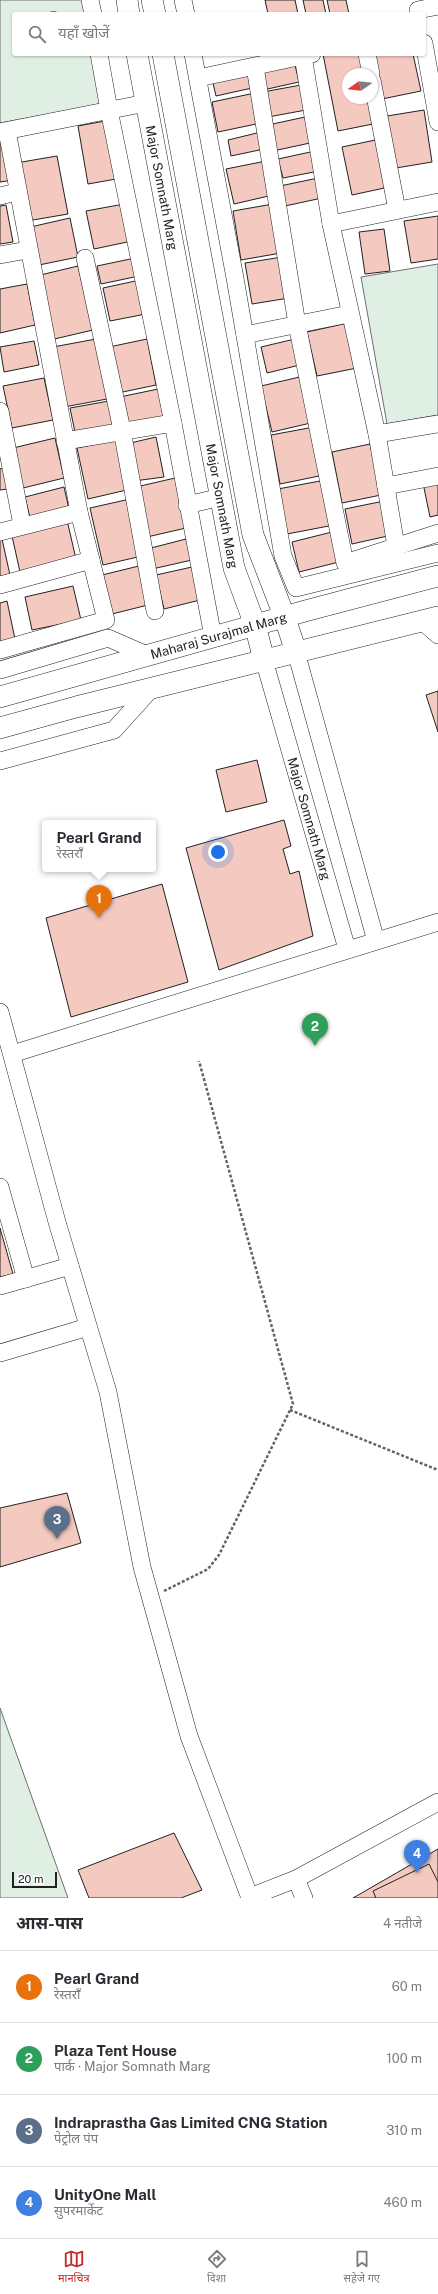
<!DOCTYPE html>
<html lang="hi">
<head>
<meta charset="utf-8">
<style>
	body { margin:0; font-family:"Public Sans","Noto Sans Devanagari",sans-serif; background:#f2f2f3; color:#2b2b33 }
	.compass { position:absolute; left:342px; top:68px; width:36px; height:36px; border-radius:50%; background:#fff; box-shadow:0 1px 3px #0004; rotate:256deg }
	.scale { position:absolute; left:12px; bottom:10px; width:45px; box-sizing:border-box; padding-left:4px; border:2px solid #222; border-top:0; font-size:11px; line-height:14px; white-space:nowrap; color:#222; -webkit-text-stroke:3px #fff; paint-order:stroke }
	.you { position:absolute; left:218px; top:852px; width:14px; height:14px; margin:-10px; border:3px solid #fff; border-radius:50%; background:#1a73e8; box-shadow:0 0 0 6px #1a73e833 }
	.badge { display:grid; place-items:center; width:26px; height:26px; border-radius:50%; background:#c62828; color:#fff; font-size:13px; font-weight:700 }
	.pin { position:absolute; translate:-50% -33px; filter:drop-shadow(0 1px 2px #0008) }
	.pin::after { content:''; position:absolute; top:21px; width:14px; height:12px; background:inherit; clip-path:polygon(0 0,100% 0,50% 100%) }
	.popup { position:absolute; left:42px; top:820px; width:114px; height:52px; box-sizing:border-box; display:grid; place-content:center; border-radius:4px; background:#fff; filter:drop-shadow(0 1px 3px #0005); font-size:13px; white-space:nowrap; color:#7c7c81 }
	.popup b { font-size:15px; color:#2b2b33 }
	.popup::after { content:''; position:absolute; left:50%; top:100%; margin-left:-8px; border:8px solid transparent; border-top-color:#fff }
	.list { margin:0; padding:0; list-style:none }
	h2 { display:flex; justify-content:space-between; align-items:center; height:52px; margin:0; padding:0 16px; font-size:17px }
	h2 small { font-size:13px; font-weight:400; color:#7c7c81 }
	.list li { display:grid; grid-template-columns:26px 1fr auto; gap:12px; align-items:center; box-sizing:border-box; height:72px; padding:0 16px; border-top:1px solid #e1e1e2 }
	.list b { display:block; font-size:15px; white-space:nowrap }
	.list p { margin:0; font-size:13px; white-space:nowrap; color:#7c7c81 }
	.list em { font-size:13px; font-style:normal; color:#7c7c81 }
	.icon { flex:none; width:22px; height:22px; fill:none; stroke:currentColor; stroke-width:2; stroke-linecap:round; stroke-linejoin:round }
	.map { position:relative; flex:none; width:438px; height:1898px; overflow:hidden }
	.search { position:absolute; background:#fff; box-shadow:0 1px 3px #0004; left:12px; right:12px; top:12px; height:44px; display:flex; align-items:center; gap:10px; box-sizing:border-box; padding:0 14px; border-radius:4px; color:#7c7c81; font-size:15px }
	.sheet { height:340px; background:#fff }
	nav { display:flex; justify-content:space-around; align-items:center; box-sizing:border-box; height:56px; border-top:1px solid #e1e1e2; background:#fff; font-size:11px; color:#7c7c81 }
	nav a { display:grid; justify-items:center; gap:2px }
	nav .on { color:#c62828 }
	.map>svg:first-child { display:block }
	.green { fill:#e0efe3; stroke:#6f6f6f }
	.building { fill:#f3c9c0; stroke:#222 }
	.lines { fill:none; stroke-linecap:round; stroke-linejoin:round }
	.minor-casing { stroke:#222; stroke-width:18 }
	.major-casing { stroke:#222; stroke-width:22 }
	.path { stroke:#646464; stroke-width:2.5; stroke-dasharray:3 2; stroke-linecap:butt }
	.minor { stroke:#fff; stroke-width:17 }
	.major { stroke:#fff; stroke-width:21 }
	.labels { text-anchor:middle; dominant-baseline:central; stroke-width:3; stroke-linejoin:round; paint-order:stroke }
	.street-label { font-size:13px; fill:#222; stroke:#fff }
</style>
</head>
<body>
<div class="map">
<svg width="438" height="1898" viewBox="0 0 438 1898">
	<rect width="100%" height="100%" fill="#fff"/>
	<g class="green">
		<polygon points="0,0 84,0 87,14 14,14 14,54 95,54 104,104 0,123"/>
		<polygon points="438,264 438,415 387,424 361,277"/>
		<polygon points="0,1708 68,1898 0,1898"/>
	</g>
	<g class="building">
		<polygon points="265,0 295,0 298,14 268,14"/>
		<polygon points="303,0 323,0 326,14 306,14"/>
		<polygon points="327,0 346,0 349,14 330,14"/>
		<polygon points="51,12 56,12 59,14 45,14"/>
		<polygon points="323,54 365,54 369,74 348,74 348,98 372,98 378,123 338,131"/>
		<polygon points="373,54 413,54 421,91 382,99"/>
		<polygon points="295,65 299,82 263,90 259,72"/>
		<polygon points="249,72 252,88 216,96 212,79"/>
		<polygon points="301,85 306,110 268,117 263,92"/>
		<polygon points="255,93 261,123 218,132 212,102"/>
		<polygon points="424,110 432,162 396,168 387,116"/>
		<polygon points="305,117 310,143 273,151 268,125"/>
		<polygon points="105,121 116,179 88,184 78,126"/>
		<polygon points="261,132 264,149 231,156 228,140"/>
		<polygon points="0,139 13,180 0,182"/>
		<polygon points="380,139 389,187 352,195 342,147"/>
		<polygon points="315,151 319,171 283,178 278,159"/>
		<polygon points="57,156 68,214 27,221 16,163"/>
		<polygon points="266,161 273,195 234,204 226,169"/>
		<polygon points="318,178 322,198 285,206 280,186"/>
		<polygon points="124,204 132,241 94,249 86,211"/>
		<polygon points="273,204 281,253 241,260 233,211"/>
		<polygon points="6,205 13,242 0,244 0,206"/>
		<polygon points="438,216 438,259 411,263 404,221"/>
		<polygon points="70,218 78,257 34,266 26,228"/>
		<polygon points="384,229 390,271 365,274 359,232"/>
		<polygon points="282,257 289,298 252,304 245,263"/>
		<polygon points="135,258 139,276 101,284 97,266"/>
		<polygon points="78,266 93,330 50,340 36,276"/>
		<polygon points="140,280 146,314 110,321 103,288"/>
		<polygon points="27,284 35,325 0,333 0,289"/>
		<polygon points="348,323 357,368 317,376 307,332"/>
		<polygon points="299,338 304,364 267,373 261,347"/>
		<polygon points="96,339 107,399 64,407 53,347"/>
		<polygon points="147,339 156,385 118,393 109,347"/>
		<polygon points="34,341 39,365 4,372 0,347"/>
		<polygon points="304,376 315,422 272,432 261,386"/>
		<polygon points="44,378 53,420 12,428 3,386"/>
		<polygon points="158,389 164,418 127,426 120,397"/>
		<polygon points="109,401 114,429 76,437 70,408"/>
		<polygon points="314,427 324,475 280,484 271,435"/>
		<polygon points="156,437 164,477 134,481 126,444"/>
		<polygon points="55,438 64,478 23,488 13,448"/>
		<polygon points="120,439 131,489 88,499 77,448"/>
		<polygon points="370,444 381,495 342,503 332,452"/>
		<polygon points="3,468 8,489 0,490 0,469"/>
		<polygon points="175,478 186,528 147,537 136,487"/>
		<polygon points="325,480 334,525 287,534 278,489"/>
		<polygon points="438,480 438,515 430,517 423,483"/>
		<polygon points="64,487 69,509 30,518 25,497"/>
		<polygon points="130,499 142,556 103,565 90,508"/>
		<polygon points="384,501 392,535 352,544 345,509"/>
		<polygon points="67,520 76,559 20,572 12,536"/>
		<polygon points="332,532 339,562 299,572 292,542"/>
		<polygon points="2,539 10,575 0,578 0,540"/>
		<polygon points="186,539 192,560 152,569 147,549"/>
		<polygon points="143,565 152,604 112,614 102,575"/>
		<polygon points="192,567 200,600 164,609 156,575"/>
		<polygon points="73,586 81,620 32,630 25,597"/>
		<polygon points="7,601 15,639 0,642 0,603"/>
		<polygon points="438,691 438,732 426,695"/>
		<polygon points="257,760 267,802 226,812 216,770"/>
		<polygon points="284,820 291,846 283,849 290,874 299,871 313,936 219,970 186,848"/>
		<polygon points="162,884 188,982 71,1017 46,918"/>
		<polygon points="0,1228 13,1274 0,1277"/>
		<polygon points="67,1493 81,1543 0,1567 0,1508"/>
		<polygon points="174,1833 202,1890 181,1898 89,1898 78,1870"/>
		<polygon points="438,1849 438,1898 353,1898"/>
		<polygon points="429,1864 438,1882 438,1898 376,1898 373,1891"/>
	</g>
	<g class="lines">
		<defs>
			<g id="minor">
				<polyline points="90,0 93,14"/>
				<polyline points="183,0 186,14"/>
				<polyline points="418,10 438,6"/>
				<polyline points="424,43 438,122"/>
				<polyline points="99,54 109,110 173,423 213,637"/>
				<polyline points="193,54 235,278 283,556 296,588 438,553"/>
				<polyline points="367,54 371,74"/>
				<polyline points="303,56 331,224 377,434 396,546"/>
				<polyline points="255,67 297,324 345,563 438,533"/>
				<polyline points="198,78 312,54"/>
				<polyline points="372,80 397,210"/>
				<polyline points="0,132 146,103"/>
				<polyline points="0,196 17,192"/>
				<polyline points="331,224 438,202"/>
				<polyline points="0,255 28,250"/>
				<polyline points="85,258 122,430 155,611"/>
				<polyline points="245,335 349,314"/>
				<polyline points="0,411 22,525"/>
				<polyline points="377,434 438,424"/>
				<polyline points="65,441 173,423"/>
				<polyline points="386,486 438,476"/>
				<polyline points="187,505 221,497"/>
				<polyline points="0,532 79,512"/>
				<polyline points="0,585 91,560"/>
				<polyline points="422,621 438,635"/>
				<polyline points="0,650 106,620 79,512 7,131"/>
				<polyline points="296,652 376,941"/>
				<path id="s1" d="M264 660 347 949"/>
				<polyline points="0,670 108,638 147,655"/>
				<polyline points="0,761 114,730 152,688"/>
				<polyline points="0,1012 57,1222 108,1392 142,1567 189,1736 250,1898"/>
				<polyline points="12,1054 438,922"/>
				<polyline points="0,1187 26,1279"/>
				<polyline points="0,1286 70,1266"/>
				<polyline points="0,1353 88,1327"/>
				<polyline points="296,1879 304,1898"/>
				<polyline points="250,1897 296,1879 438,1802"/>
			</g>
			<g id="major">
				<polyline points="127,0 129,14"/>
				<polyline points="152,0 155,14"/>
				<path id="s2" d="M137 54 234 568 255 625 264 660"/>
				<polyline points="163,54 253,535 285,618 296,652"/>
				<path id="s3" d="M0 697 305 611 438 576"/>
				<polyline points="0,728 76,707 438,617"/>
			</g>
		</defs>
		<use href="#minor" class="minor-casing"/>
		<use href="#major" class="major-casing"/>
		<g class="path">
			<polyline points="290,1410 438,1470"/>
			<polyline points="164,1591 208,1569 219,1555 293,1404 199,1061"/>
		</g>
		<use href="#minor" class="minor"/>
		<use href="#major" class="major"/>
	</g>
	<g class="labels">
		<g class="street-label">
			<text stroke="none"><textPath href="#s2" startOffset="136">Major Somnath Marg</textPath></text>
			<text stroke="none"><textPath href="#s2" startOffset="460">Major Somnath Marg</textPath></text>
			<text stroke="none"><textPath href="#s3" startOffset="227">Maharaj Surajmal Marg</textPath></text>
			<text stroke="none"><textPath href="#s1" startOffset="165">Major Somnath Marg</textPath></text>
		</g>
	</g>
</svg>
<svg class="compass" viewBox="-18 -18 36 36"><path d="M0-13l5 13h-10z" fill="#e53935"/><path d="M0 13l5-13h-10z" fill="#7c7c81"/></svg>
<div class="scale">20 m</div>
<div class="you"></div>
<div class="pin badge" style="left:99px;top:918px;background:#e8710a">1</div>
<div class="popup"><b>Pearl Grand</b>रेस्तराँ</div>
<div class="pin badge" style="left:315px;top:1046px;background:#2e9e5b">2</div>
<div class="pin badge" style="left:57px;top:1539px;background:#5c6f8a">3</div>
<div class="pin badge" style="left:417px;top:1873px;background:#3f7fe0">4</div>
<div class="search"><svg class="icon" aria-label="search" viewBox="0 0 24 24"><circle cx="10" cy="10" r="6"/><path d="M15 15l6 6"/></svg>यहाँ खोजें</div>
</div>
<section class="sheet">
<h2>आस-पास<small>4 नतीजे</small></h2>
<ul class="list">
<li><span class="badge" style="background:#e8710a">1</span><div><b>Pearl Grand</b><p>रेस्तराँ</p></div><em>60 m</em></li>
<li><span class="badge" style="background:#2e9e5b">2</span><div><b>Plaza Tent House</b><p>पार्क · Major Somnath Marg</p></div><em>100 m</em></li>
<li><span class="badge" style="background:#5c6f8a">3</span><div><b>Indraprastha Gas Limited CNG Station</b><p>पेट्रोल पंप</p></div><em>310 m</em></li>
<li><span class="badge" style="background:#3f7fe0">4</span><div><b>UnityOne Mall</b><p>सुपरमार्केट</p></div><em>460 m</em></li>
</ul>
</section>
<nav>
<a class="on"><svg class="icon" aria-label="map" viewBox="0 0 24 24"><path d="M3 6l6-2 6 2 6-2v14l-6 2-6-2-6 2zM9 4v14M15 6v14"/></svg>मानचित्र</a>
<a><svg class="icon" aria-label="directions" viewBox="0 0 24 24"><path d="M12 3l9 9-9 9-9-9zM9 14v-3h6M13 9l2 2-2 2"/></svg>दिशा</a>
<a><svg class="icon" aria-label="saved" viewBox="0 0 24 24"><path d="M7 4h10v16l-5-4-5 4z"/></svg>सहेजे गए</a>
</nav>
</body>
</html>
